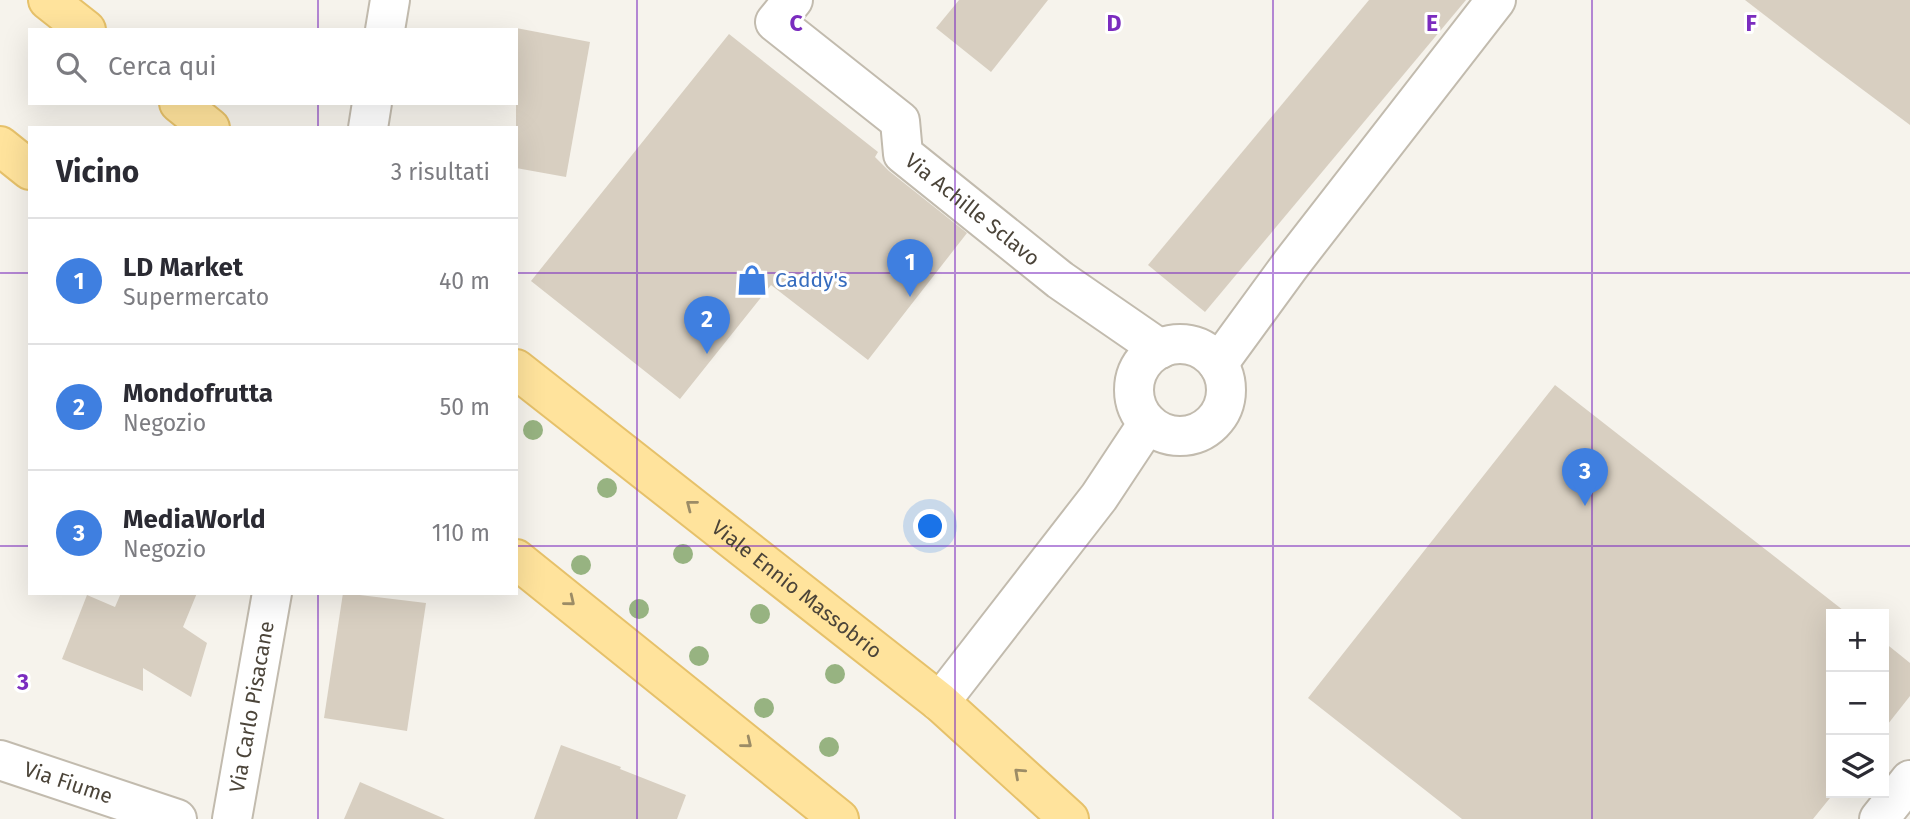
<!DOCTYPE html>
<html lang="it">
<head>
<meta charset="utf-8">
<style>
	body { margin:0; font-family:"Fira Sans",sans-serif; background:#f7f7f7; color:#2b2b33 }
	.controls { position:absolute; right:21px; bottom:21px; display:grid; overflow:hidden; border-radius:0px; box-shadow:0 7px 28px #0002 }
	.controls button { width:63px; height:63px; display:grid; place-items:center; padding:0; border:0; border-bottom:2px solid #e1e1e2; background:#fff; color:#2b2b33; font:35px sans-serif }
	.you { position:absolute; left:931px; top:527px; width:24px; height:24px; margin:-18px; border:5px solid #fff; border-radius:50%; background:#1a73e8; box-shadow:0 0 0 10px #1a73e833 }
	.badge { display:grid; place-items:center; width:46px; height:46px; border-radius:50%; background:#fc3f1d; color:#fff; font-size:23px; font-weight:700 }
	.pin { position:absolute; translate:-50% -58px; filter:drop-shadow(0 2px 4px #0008) }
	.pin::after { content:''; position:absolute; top:37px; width:24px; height:21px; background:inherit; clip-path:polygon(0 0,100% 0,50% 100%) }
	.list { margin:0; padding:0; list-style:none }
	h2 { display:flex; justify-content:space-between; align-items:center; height:91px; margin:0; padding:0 28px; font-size:30px }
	h2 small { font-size:23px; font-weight:400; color:#7c7c81 }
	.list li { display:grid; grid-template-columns:46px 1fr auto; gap:21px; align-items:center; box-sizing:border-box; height:126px; padding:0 28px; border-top:2px solid #e1e1e2 }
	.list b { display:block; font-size:26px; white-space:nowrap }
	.list p { margin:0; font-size:23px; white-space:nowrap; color:#7c7c81 }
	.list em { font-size:23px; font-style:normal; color:#7c7c81 }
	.icon { flex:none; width:38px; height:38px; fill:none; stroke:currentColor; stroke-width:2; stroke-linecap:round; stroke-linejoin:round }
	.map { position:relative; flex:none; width:1910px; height:819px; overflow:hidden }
	.search { position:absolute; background:#fff; box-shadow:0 7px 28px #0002; left:28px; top:28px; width:490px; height:77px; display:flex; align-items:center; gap:18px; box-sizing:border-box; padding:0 24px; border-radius:0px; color:#7c7c81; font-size:26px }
	.panel { position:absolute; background:#fff; box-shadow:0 7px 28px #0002; left:28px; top:126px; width:490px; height:469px; border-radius:0px }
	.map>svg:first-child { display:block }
	.building { fill:#d8cfc1 }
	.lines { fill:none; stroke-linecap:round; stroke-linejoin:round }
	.minor-casing { stroke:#c2bbae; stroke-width:42 }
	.major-casing { stroke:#e6c16a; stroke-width:42 }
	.minor { stroke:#fff; stroke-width:38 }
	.major { stroke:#ffe39c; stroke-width:38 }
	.tree { fill:#97b381 }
	.oneway { stroke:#9c8c66 }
	.grid { fill:none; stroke:#7b2cbf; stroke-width:2; stroke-opacity:0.55 }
	.labels { text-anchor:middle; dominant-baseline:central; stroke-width:6; stroke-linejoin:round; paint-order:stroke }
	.street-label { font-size:21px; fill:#4b4439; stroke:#fff }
	.shop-label { font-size:21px; fill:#366cbe; stroke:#fff; text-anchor:start }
	.grid-label { font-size:23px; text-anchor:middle; font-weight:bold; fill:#7b2cbf; stroke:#fff; stroke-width:6; stroke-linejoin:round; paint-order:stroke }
</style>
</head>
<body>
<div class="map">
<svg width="1910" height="819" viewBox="0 0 1910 819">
	<rect width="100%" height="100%" fill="#f6f3ec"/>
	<g class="building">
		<polygon points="959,0 1048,0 991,72 936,28"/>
		<polygon points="1369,0 1466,0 1205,312 1148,265"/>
		<polygon points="1745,0 1910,0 1910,125 1823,60"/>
		<polygon points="516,28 590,42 566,177 516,168"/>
		<polygon points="729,34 878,152 875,157 889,171 967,233 868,360 771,285 680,399 531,281"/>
		<polygon points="1555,385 1848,614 1831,614 1831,793 1834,793 1813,819 1462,819 1308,698"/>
		<polygon points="121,593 197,593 183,627 207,643 191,697 143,668 143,691 62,659 87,595 115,607"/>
		<polygon points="343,593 426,603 407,731 324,718"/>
		<polygon points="1884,642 1910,663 1910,696 1884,729"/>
		<polygon points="561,745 621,767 620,769 686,795 677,819 534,819"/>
		<polygon points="360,782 445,819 344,819"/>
	</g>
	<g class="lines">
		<defs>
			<g id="minor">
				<path id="s1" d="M793 0 775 22 900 121 903 154 1060 280 1160 349"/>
				<polyline points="385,30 390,0"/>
				<polyline points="368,128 372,103"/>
				<circle cx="1180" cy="390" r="46"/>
				<polyline points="1218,364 1291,264 1496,0"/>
				<polyline points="940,702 1099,497 1148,423"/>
				<path id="s2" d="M0 760 177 819"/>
				<path id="s3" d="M232 819 272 593"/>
				<polyline points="1879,819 1910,780"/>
			</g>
			<g id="major">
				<polyline points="48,0 86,30"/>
				<polyline points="179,103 210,128"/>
				<polyline points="0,146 30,170"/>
				<path id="s4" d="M516 369 940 702 1069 819"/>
				<polyline points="516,559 839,819"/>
			</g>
		</defs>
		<use href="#minor" class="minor-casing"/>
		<use href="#major" class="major-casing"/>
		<use href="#minor" class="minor"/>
		<use href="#major" class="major"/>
	</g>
	<g class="tree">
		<circle cx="533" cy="430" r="10"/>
		<circle cx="607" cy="488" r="10"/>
		<circle cx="683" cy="554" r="10"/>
		<circle cx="581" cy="565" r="10"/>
		<circle cx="639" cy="609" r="10"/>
		<circle cx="760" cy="614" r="10"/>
		<circle cx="699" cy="656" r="10"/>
		<circle cx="835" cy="674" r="10"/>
		<circle cx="764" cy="708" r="10"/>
		<circle cx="829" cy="747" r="10"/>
	</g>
	<defs><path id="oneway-chevron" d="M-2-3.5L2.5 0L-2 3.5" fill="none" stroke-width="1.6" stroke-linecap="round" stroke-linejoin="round" transform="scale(1.75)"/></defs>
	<g class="oneway">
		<use href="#oneway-chevron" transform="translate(691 505) rotate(-142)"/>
		<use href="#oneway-chevron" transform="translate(570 601) rotate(39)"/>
		<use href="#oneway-chevron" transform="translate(747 743) rotate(39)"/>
		<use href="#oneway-chevron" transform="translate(1019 773) rotate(-138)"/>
	</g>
	<path class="grid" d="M318 0V30M637 0V819M955 0V819M1273 0V819M1592 0V819M318 103V128M0 273H30M516 273H1910M0 546H30M516 546H1910M318 593V819"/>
	<defs>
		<symbol id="shop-bare" viewBox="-9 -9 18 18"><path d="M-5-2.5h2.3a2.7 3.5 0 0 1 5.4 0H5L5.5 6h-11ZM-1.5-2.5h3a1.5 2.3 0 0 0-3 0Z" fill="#3f7fe0" stroke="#fff" stroke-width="2.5" paint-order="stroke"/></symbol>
	</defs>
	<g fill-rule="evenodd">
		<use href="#shop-bare" x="730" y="258" width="44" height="44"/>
	</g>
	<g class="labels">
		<g class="street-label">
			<text stroke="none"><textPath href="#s1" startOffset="310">Via Achille Sclavo</textPath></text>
			<text stroke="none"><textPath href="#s4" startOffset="357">Viale Ennio Massobrio</textPath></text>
			<text stroke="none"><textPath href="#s3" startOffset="114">Via Carlo Pisacane</textPath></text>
			<text stroke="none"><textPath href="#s2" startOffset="72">Via Fiume</textPath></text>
		</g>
		<g class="shop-label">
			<text x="775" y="280">Caddy's</text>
		</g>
	</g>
	<g class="grid-label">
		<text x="796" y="31">C</text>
		<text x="1114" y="31">D</text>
		<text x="1432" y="31">E</text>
		<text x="1751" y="31">F</text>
		<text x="23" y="690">3</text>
	</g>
</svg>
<div class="controls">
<button>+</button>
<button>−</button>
<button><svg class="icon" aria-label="layers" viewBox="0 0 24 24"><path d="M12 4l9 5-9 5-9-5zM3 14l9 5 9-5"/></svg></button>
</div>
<div class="you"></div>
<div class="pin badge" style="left:910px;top:297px;background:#3f7fe0">1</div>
<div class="pin badge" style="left:707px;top:354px;background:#3f7fe0">2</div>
<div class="pin badge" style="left:1585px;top:506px;background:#3f7fe0">3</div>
<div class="search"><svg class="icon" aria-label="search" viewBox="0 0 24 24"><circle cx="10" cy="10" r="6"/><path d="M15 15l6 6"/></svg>Cerca qui</div>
<section class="panel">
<h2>Vicino<small>3 risultati</small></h2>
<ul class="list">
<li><span class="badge" style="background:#3f7fe0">1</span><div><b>LD Market</b><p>Supermercato</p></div><em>40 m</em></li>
<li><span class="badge" style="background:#3f7fe0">2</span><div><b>Mondofrutta</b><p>Negozio</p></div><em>50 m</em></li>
<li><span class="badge" style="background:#3f7fe0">3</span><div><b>MediaWorld</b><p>Negozio</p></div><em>110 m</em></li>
</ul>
</section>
</div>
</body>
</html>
